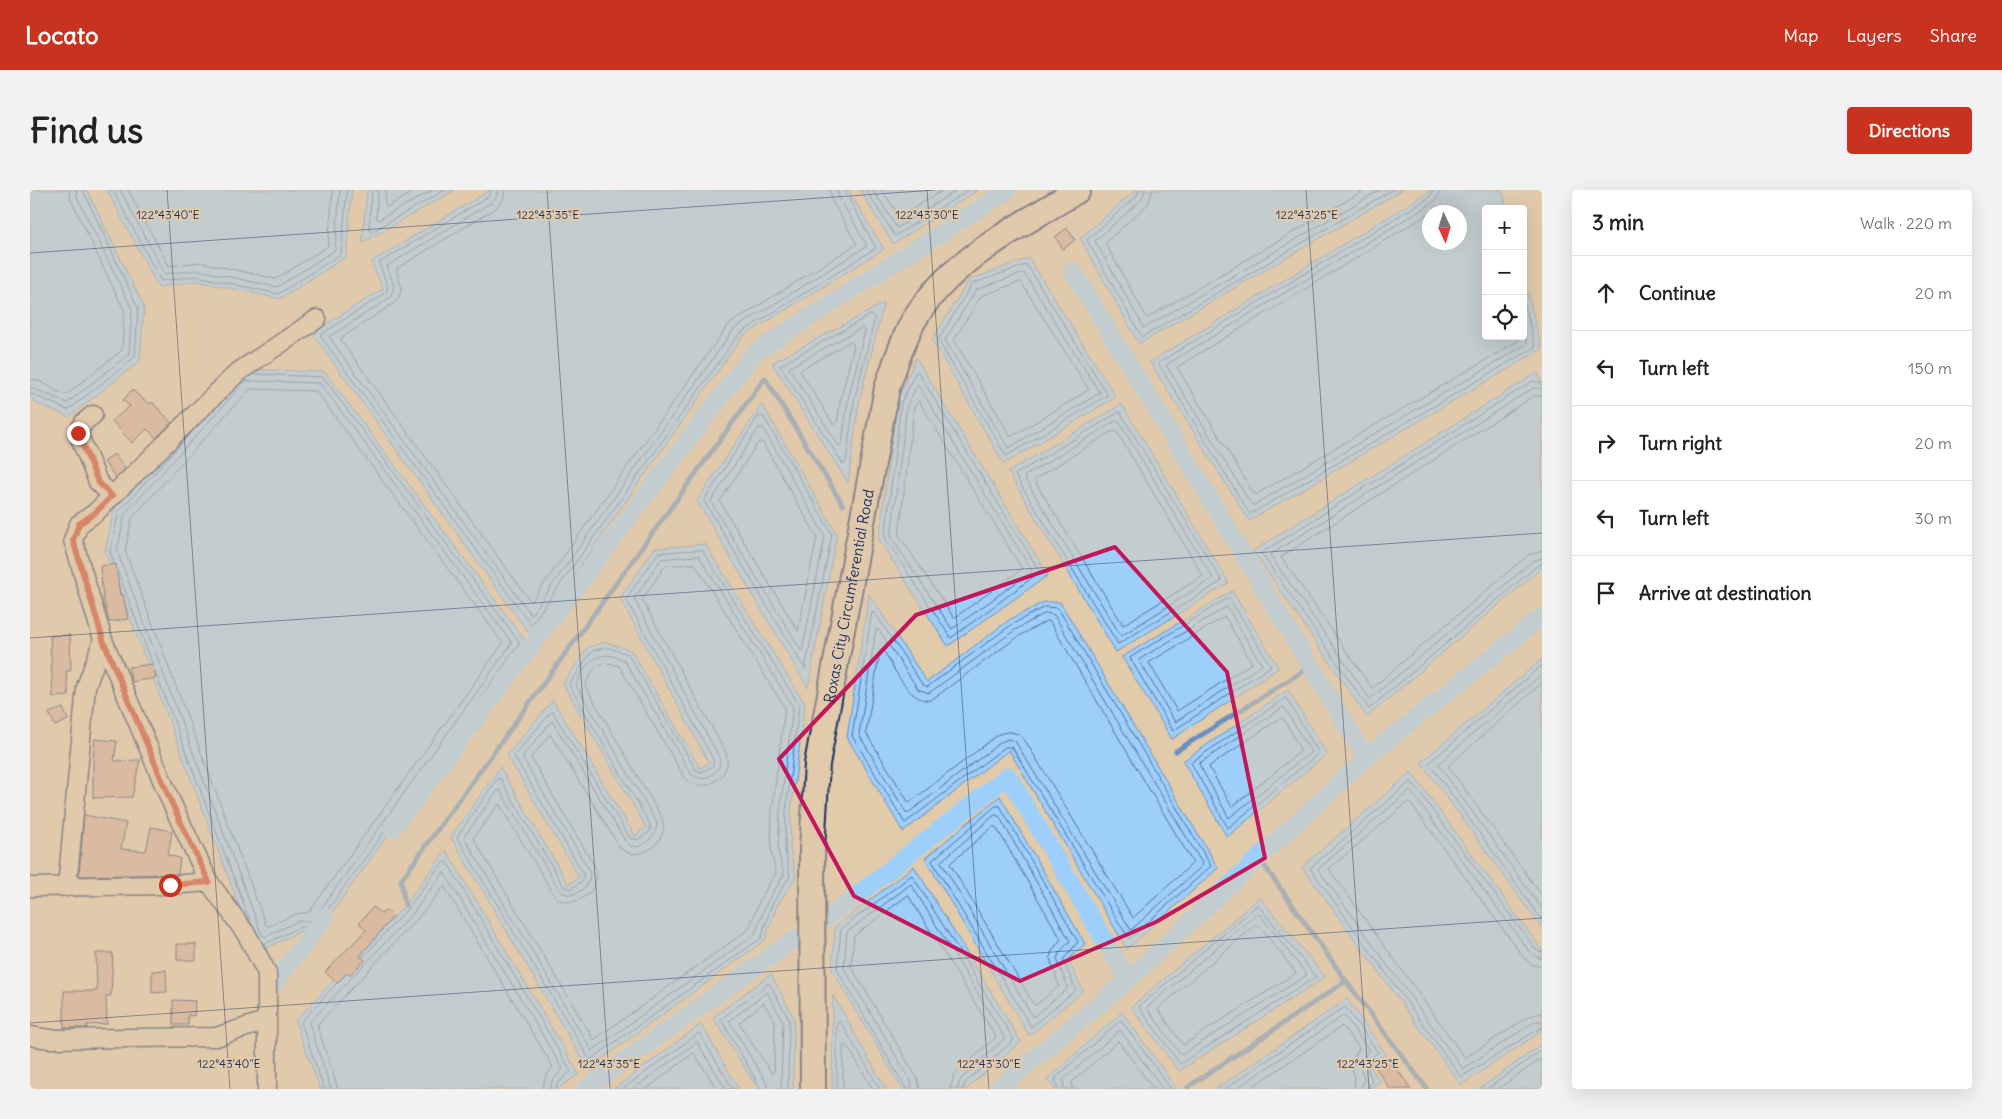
<!DOCTYPE html>
<html lang="en">
<head>
<meta charset="utf-8">
<style>
	body { margin:0; font-family:Delius,sans-serif; background:#f2f2f2; color:#222 }
	.controls { position:absolute; right:15px; top:15px; display:grid; overflow:hidden; border-radius:5px; box-shadow:0 5px 20px #0002 }
	.controls button { width:45px; height:45px; display:grid; place-items:center; padding:0; border:0; border-bottom:1px solid #e0e0e0; background:#fff; color:#222; font:25px sans-serif }
	.compass { position:absolute; left:1392px; top:15px; width:45px; height:45px; border-radius:50%; background:#fff; box-shadow:0 5px 20px #0002; rotate:176deg }
	.stop { position:absolute; width:15px; height:15px; margin:-11px; border:4px solid #c8321e; border-radius:50%; background:#fff }
	.stop.end { background:#c8321e; border-color:#fff; box-shadow:0 1px 5px #0008 }
	.list { margin:0; padding:0; list-style:none }
	h2 { display:flex; justify-content:space-between; align-items:center; height:65px; margin:0; padding:0 20px; font-size:21px }
	h2 small { font-size:16px; font-weight:400; color:#767676 }
	.list li { display:grid; grid-template-columns:32px 1fr auto; gap:15px; align-items:center; box-sizing:border-box; height:75px; padding:0 20px; border-top:1px solid #e0e0e0 }
	.list b { display:block; font-size:19px; white-space:nowrap }
	.list em { font-size:16px; font-style:normal; color:#767676 }
	.icon { flex:none; width:28px; height:28px; fill:none; stroke:currentColor; stroke-width:2; stroke-linecap:round; stroke-linejoin:round }
	.map { position:relative; flex:none; width:1512px; height:899px; overflow:hidden; border-radius:5px }
	header { display:flex; align-items:center; gap:30px; box-sizing:border-box; height:70px; padding:0 25px; background:#c8321e; color:#fff }
	header strong { font-size:24px }
	nav { display:flex; gap:28px; margin-inline-start:auto; font-size:18px }
	.intro { display:flex; align-items:center; justify-content:space-between; box-sizing:border-box; height:120px; padding:0 30px }
	h1 { margin:0; font-size:35px }
	.button { padding:12px 22px; border-radius:5px; background:#c8321e; color:#fff; font-size:18px; font-weight:700 }
	main { display:flex; gap:30px; padding:0 30px }
	aside { flex:1; background:#fff; border-radius:5px; box-shadow:0 5px 20px #0002 }
	.map>svg:first-child { display:block }
	.water { fill:#9ecffb; stroke:#6a8fbc; fill-rule:evenodd }
	.lines { fill:none; stroke-linecap:round; stroke-linejoin:round }
	.shore { stroke:#4f6f9d; stroke-width:1 }
	.stream { stroke:#6a8fbc; stroke-width:5 }
	.canal { stroke:#9ecffb; stroke-width:18 }
	.building { fill:#d1a996; stroke:#1b2f5e }
	.minor-casing { stroke:#1b2f5e; stroke-width:21 }
	.secondary-casing { stroke:#1b2f5e; stroke-width:28 }
	.minor { stroke:#e1cbab; stroke-width:18 }
	.secondary { stroke:#e1cbab; stroke-width:24 }
	.route { stroke:#c8321e; stroke-width:6 }
	.marked { fill:none; stroke:#c2185b; stroke-width:4; stroke-linejoin:round }
	.ticks { fill:none; stroke:#1b2f5e; stroke-width:1; stroke-opacity:0.45 }
	.labels { text-anchor:middle; dominant-baseline:central; stroke-width:4; stroke-linejoin:round; paint-order:stroke }
	.street-label { font-size:15px; fill:#1b2f5e; stroke:#e1cbab }
	.ticks-label { font-size:12px; text-anchor:middle; fill:#1b2f5e; stroke:#e1cbab; stroke-width:4; stroke-linejoin:round; paint-order:stroke }
</style>
</head>
<body>
<header>
<strong>Locato</strong>
<nav><a>Map</a><a>Layers</a><a>Share</a></nav>
</header>
<div class="intro"><h1>Find us</h1><a class="button">Directions</a></div>
<main>
<div class="map">
<svg width="1512" height="899" viewBox="0 0 1512 899">
	<rect width="100%" height="100%" fill="#e1cbab"/>
	<filter id="ink" filterUnits="userSpaceOnUse"><feTurbulence type="fractalNoise" baseFrequency=".02" numOctaves="2"/><feDisplacementMap in="SourceGraphic" scale="10" xChannelSelector="R" yChannelSelector="G"/><feConvolveMatrix kernelMatrix="1 2 1 2 8 2 1 2 1" color-interpolation-filters="sRGB"/></filter>
	<g filter="url(#ink)">
		<g class="water">
			<polygon points="0,0 57,0 114,117 110,171 39,227 6,213 0,206"/>
			<polygon points="77,0 322,0 316,67 250,109 167,91 128,97"/>
			<polygon points="337,0 425,0 332,53"/>
			<polygon points="460,0 818,0 854,59 712,147 501,446 282,143 353,99 341,72"/>
			<polygon points="830,0 948,0 863,54"/>
			<polygon points="1106,0 1372,0 1109,154 1050,48"/>
			<path d="M1402 0H1472L1477 19H1456V146H1493V86L1512 159 1219 331 1120 172ZM1400 22H1430V52H1400Z"/>
			<polygon points="999,68 1086,207 974,274 902,150 939,90"/>
			<polygon points="854,113 829,212 818,293 742,173"/>
			<polygon points="886,168 1018,385 918,456 849,350 866,212"/>
			<polygon points="212,179 295,182 497,453 285,746 271,741 227,763 75,362 84,319"/>
			<polygon points="1508,182 1512,196 1512,378 1337,527 1223,361"/>
			<polygon points="732,214 807,344 778,498 667,311"/>
			<polygon points="1092,214 1199,393 1086,462 978,282"/>
			<polygon points="675,354 775,514 761,622 760,660 766,687 747,716 735,750 558,879 421,647 470,577 538,694 549,687 477,565 523,510 605,646 616,637 533,494 558,457 576,452 601,460 670,578 679,573 590,408 625,358"/>
			<polygon points="1202,401 1249,478 1142,549 1092,467"/>
			<polygon points="839,404 897,492 979,430 1014,412 1030,412 1188,678 1097,759 979,560 873,642 817,547"/>
			<polygon points="1512,469 1512,738 1391,572"/>
			<polygon points="1258,500 1297,564 1197,647 1153,571"/>
			<polygon points="1381,582 1512,760 1512,841 1431,895 1272,677"/>
			<polygon points="970,606 1055,754 1038,770 1053,801 999,846 895,668"/>
			<polygon points="416,660 549,884 528,899 290,899 265,831 375,715"/>
			<polygon points="884,676 991,852 936,899 872,899 802,780 805,737"/>
			<polygon points="1230,707 1295,787 1149,881 1101,817"/>
			<polygon points="741,784 764,828 763,899 728,899 683,827"/>
			<polygon points="803,805 856,899 802,899"/>
			<polygon points="1317,809 1356,864 1339,875 1350,892 1339,899 1186,899"/>
			<polygon points="1092,822 1147,899 1024,899 1017,889"/>
			<polygon points="671,834 709,899 584,899"/>
			<polygon points="1512,854 1512,899 1449,899"/>
		</g>
		<g class="lines">
			<g class="shore">
				<polyline points="83,0 131,91 167,86 248,104 311,64 317,0"/>
				<polyline points="90,0 135,84 168,80 247,97 305,60 310,0"/>
				<polyline points="98,0 139,76 170,72 246,89 298,56 303,0"/>
				<polyline points="342,0 339,39 341,42 415,0"/>
				<polyline points="348,0 346,28 348,30 403,0"/>
				<polyline points="356,0 355,15 357,17 387,0"/>
				<polyline points="461,0 459,6 349,73 358,97 356,103 290,145 501,435 709,144 846,58 814,0"/>
				<polyline points="468,0 466,7 462,12 357,76 364,96 361,107 299,147 501,425 704,139 837,56 809,7 807,0"/>
				<polyline points="475,0 473,10 466,18 366,79 372,99 367,111 310,149 501,412 699,134 827,54 802,11 800,0"/>
				<polyline points="836,0 865,46 939,0"/>
				<polyline points="843,0 867,38 927,0"/>
				<polyline points="852,0 870,27 913,0"/>
				<polyline points="1109,0 1107,6 1057,50 1112,147 1362,0"/>
				<polyline points="1115,0 1111,10 1065,51 1114,138 1350,0"/>
				<polyline points="1123,0 1118,14 1075,53 1117,128 1335,0"/>
				<polyline points="1403,0 1400,7 1128,173 1219,323 1222,323 1505,157 1493,106"/>
				<polyline points="1410,0 1408,7 1404,12 1136,175 1221,314 1224,315 1497,154 1493,132"/>
				<polyline points="1400,23 1147,177 1224,304 1227,304 1488,151 1489,146"/>
				<polygon points="997,75 1078,205 976,266 908,150 942,94"/>
				<polygon points="994,83 1070,203 978,258 915,150 946,100"/>
				<polygon points="991,92 1059,200 981,247 924,150 951,106"/>
				<polygon points="841,125 845,128 824,211 816,272 813,274 750,176"/>
				<polygon points="832,138 835,140 818,210 812,254 809,256 759,178"/>
				<polygon points="820,152 824,155 811,208 807,233 804,235 770,181"/>
				<polygon points="888,182 1010,382 921,448 855,348 871,213 885,183"/>
				<polyline points="223,184 293,187 490,453 284,739 270,737 233,755"/>
				<path d="M0 189C13 190 23 201 36 205L92 160 94 120 41 10 39 0"/>
				<polygon points="216,191 290,193 482,453 282,731 268,731 235,747 232,745 87,361 95,324"/>
				<polyline points="1512,193 1503,191 1231,363 1339,519 1507,376 1512,374"/>
				<polygon points="888,195 1002,381 922,439 861,347 877,215"/>
				<polyline points="0,197 37,213 99,164 102,119 47,7 46,0"/>
				<polygon points="220,199 286,201 473,453 279,722 266,724 239,736 236,735 95,361 102,328"/>
				<polyline points="1512,199 1503,198 1240,365 1340,509 1503,371 1512,368"/>
				<polyline points="0,203 38,220 105,167 108,118 53,0"/>
				<polyline points="1512,206 1504,206 1251,367 1342,498 1498,365 1512,361"/>
				<polygon points="889,211 992,379 924,428 869,345 884,217"/>
				<polygon points="1090,222 1192,391 1088,454 985,285"/>
				<polygon points="729,226 734,227 802,344 775,479 674,311"/>
				<polygon points="1086,231 1089,232 1183,388 1091,446 994,287"/>
				<polygon points="729,238 733,238 795,346 772,462 681,312"/>
				<polygon points="1083,241 1087,242 1173,386 1093,435 1004,290"/>
				<polygon points="729,252 733,253 787,347 768,441 690,312"/>
				<polygon points="672,360 769,515 756,621 755,660 760,686 742,714 731,748 560,870 427,647 467,589 470,588 534,697 541,699 553,690 553,683 484,566 522,521 600,648 608,650 620,641 620,634 539,495 562,461 576,457 598,464 666,580 672,582 683,576 683,569 596,409 628,363"/>
				<path d="M669 366 763 517 750 621 748 661 754 685 737 712 725 744 562 861 434 647 467 601 470 600 530 701C543 711 564 696 559 680L492 567 522 531 596 652 601 656 608 657C619 652 629 643 626 631L546 495C556 471 568 458 594 470L662 585 673 589C683 585 693 579 689 567L604 409 631 369Z"/>
				<polyline points="84,373 80,361 89,321 161,243"/>
				<path d="M665 374 755 518 742 621 741 661 746 683 730 709 719 739 564 850 443 648 469 614 526 708C545 721 574 699 565 677L501 568 520 544 591 659C611 674 641 650 632 628L555 496C562 478 570 468 589 476L656 590C674 605 704 586 696 563L612 410 635 376Z"/>
				<polyline points="89,384 122,473"/>
				<polygon points="1199,408 1241,476 1143,541 1100,468"/>
				<polygon points="1015,417 1028,418 1181,676 1099,749 982,557 975,557 875,633 822,546 842,422 845,423 892,494 897,497 981,435"/>
				<polygon points="1197,417 1232,475 1145,532 1109,470"/>
				<polygon points="1016,423 1024,425 1173,675 1101,740 985,551 978,549 971,552 877,624 829,545 846,439 849,440 888,499 899,503 985,440"/>
				<polygon points="1195,427 1222,473 1147,521 1119,473"/>
				<path d="M1017 431 1020 432 1163 673 1103 728 996 552C989 542 980 540 969 544L879 613 836 543 850 460H853C864 477 878 513 901 510L989 446Z"/>
				<polyline points="1512,475 1399,573 1512,730"/>
				<polyline points="125,481 221,733"/>
				<polyline points="1512,484 1408,574 1512,719"/>
				<polyline points="1512,493 1418,576 1512,706"/>
				<polygon points="1256,508 1289,563 1198,638 1161,573"/>
				<polygon points="1254,517 1281,562 1199,628 1169,574"/>
				<polygon points="1251,528 1254,529 1271,561 1202,617 1179,577"/>
				<polygon points="966,616 970,616 1048,752 1033,770 1046,800 1001,837 902,671"/>
				<polygon points="965,625 969,626 1040,751 1029,763 1027,769 1038,798 1003,827 911,672"/>
				<polygon points="963,637 966,637 1031,749 1022,761 1020,768 1029,796 1005,816 920,674"/>
				<polygon points="1228,715 1286,787 1150,874 1109,817"/>
				<polygon points="1227,724 1230,725 1277,785 1151,865 1117,818"/>
				<polygon points="1226,735 1229,735 1266,783 1153,855 1128,819"/>
				<polyline points="1512,762 1506,760 1381,591 1280,678 1431,887 1512,837"/>
				<polyline points="333,767 378,718 413,672 417,672 541,881 527,894 526,899"/>
				<polyline points="1512,769 1501,764 1380,600 1288,679 1433,879 1504,832 1512,831"/>
				<polyline points="1512,776 1503,775 1495,769 1379,611 1299,679 1435,868 1500,826 1512,823"/>
				<polygon points="734,813 745,832 744,881 742,884 709,833"/>
				<polyline points="294,899 271,832 306,794"/>
				<polyline points="301,899 279,833 383,723 414,682 533,879 522,891 520,899"/>
				<polyline points="308,899 287,835 388,728 414,696 523,877 515,888 512,899"/>
				<polyline points="593,899 669,843 703,899"/>
				<polyline points="603,899 667,852 696,899"/>
				<polyline points="616,899 664,863 687,899"/>
				<polyline points="731,899 691,829 739,793 759,829 758,899"/>
				<polyline points="738,899 736,892 699,831 737,802 753,831 751,899"/>
				<polyline points="807,899 807,833 810,831 850,899"/>
				<polyline points="813,899 813,856 816,854 843,899"/>
				<polyline points="876,899 807,779 811,739 882,685 984,850 935,893 933,899"/>
				<polyline points="882,899 881,891 814,778 817,742 881,694 975,848 931,889 927,899"/>
				<polyline points="890,899 887,888 821,776 824,746 878,705 966,847 924,885 920,899"/>
				<polyline points="1028,899 1025,888 1091,830 1141,899"/>
				<polyline points="1034,899 1033,890 1090,840 1133,899"/>
				<polyline points="1042,899 1042,892 1088,851 1124,899"/>
				<polyline points="1195,899 1315,817 1348,862 1335,874 1342,890 1337,899"/>
				<polyline points="1206,899 1314,825 1339,860 1329,874 1334,889 1331,899"/>
				<polyline points="1219,899 1312,836 1329,858 1321,874 1325,889 1324,899"/>
				<polyline points="1457,899 1512,860"/>
				<polyline points="1468,899 1512,868"/>
			</g>
			<g class="stream">
				<polyline points="1146,561 1281,476"/>
				<polyline points="1229,668 1316,791 1397,899"/>
				<polyline points="375,715 371,690 735,188 813,315"/>
				<polyline points="1158,897 1316,791"/>
			</g>
			<g class="canal">
				<polyline points="1043,81 1336,568"/>
				<polyline points="362,639 724,163 978,0"/>
				<polyline points="797,729 978,586 1098,790"/>
				<polyline points="241,798 295,727"/>
				<polyline points="555,899 766,748"/>
				<polyline points="968,899 1098,790 1336,568 1512,427"/>
			</g>
		</g>
		<g class="building">
			<polygon points="1037,38 1045,50 1033,59 1025,47"/>
			<polygon points="102,200 119,214 122,212 142,233 126,248 117,239 102,253 82,231 100,216 93,210"/>
			<polygon points="84,264 95,279 86,288 74,272"/>
			<polygon points="86,374 90,405 93,404 98,429 79,432 73,408 70,376"/>
			<polygon points="40,445 41,481 36,481 39,506 23,507 20,446"/>
			<polygon points="122,474 126,488 102,492 98,477"/>
			<polygon points="33,518 38,530 25,536 19,523"/>
			<polygon points="65,549 87,551 84,571 110,570 102,607 63,608 63,568"/>
			<polygon points="54,625 96,633 91,659 116,661 121,637 142,641 138,665 150,668 148,684 49,686"/>
			<polygon points="343,717 352,724 356,720 363,727 330,766 335,770 320,785 317,783 307,793 295,782 336,740 329,733"/>
			<rect x="147" y="754" width="19" height="16"/>
			<polygon points="66,763 83,763 81,806 76,806 77,834 57,835 57,838 34,838 34,801 67,801"/>
			<polygon points="136,780 137,802 122,803 122,781"/>
			<polygon points="143,810 165,811 164,826 158,825 158,835 143,835"/>
			<polygon points="1360,869 1381,899 1360,899 1346,878"/>
		</g>
		<g class="lines">
			<defs>
				<g id="minor">
					<polyline points="63,225 54,232 48,243 68,292 82,306"/>
					<polyline points="0,697 140,695 179,692"/>
					<polyline points="37,697 56,497 73,450"/>
					<polyline points="0,846 20,849 186,847 235,831"/>
					<polyline points="237,899 237,783 217,745 179,692 143,616 73,450 43,350 49,334 65,323 208,182 287,129"/>
				</g>
				<g id="secondary">
					<path id="s1" d="M783 899 782 660 787 574 857 198C865 175 872 151 884 130 919 70 991 36 1048 0"/>
				</g>
			</defs>
			<use href="#minor" class="minor-casing"/>
			<use href="#secondary" class="secondary-casing"/>
			<use href="#minor" class="minor"/>
			<use href="#secondary" class="secondary"/>
		</g>
	</g>
	<g class="lines" filter="url(#ink)">
		<polyline class="route" points="48,243 68,292 82,306 65,323 49,334 43,350 73,450 143,616 179,692 140,695"/>
	</g>
	<path d="M0 0H1512V899H0ZM1085 357 1197 482 1235 668 1126 732 990 791 824 706 749 569 886 425Z" fill="#e1cbab" fill-opacity=".55" fill-rule="evenodd"/>
	<path class="marked" d="M1085 357 1197 482 1235 668 1126 732 990 791 824 706 749 569 886 425Z"/>
	<path class="ticks" d="M137 0 200 899M517 0 580 899M897 0 959 899M1276 0 1339 899M0 63 905 0M0 448 1512 343M0 833 1512 728"/>
	<g class="labels">
		<g class="street-label">
			<text stroke="none"><textPath href="#s1" startOffset="496">Roxas City Circumferential Road</textPath></text>
		</g>
	</g>
	<g class="ticks-label">
		<text x="138" y="29">122°43'40"E</text>
		<text x="518" y="29">122°43'35"E</text>
		<text x="897" y="29">122°43'30"E</text>
		<text x="1277" y="29">122°43'25"E</text>
		<text x="199" y="878">122°43'40"E</text>
		<text x="579" y="878">122°43'35"E</text>
		<text x="959" y="878">122°43'30"E</text>
		<text x="1338" y="878">122°43'25"E</text>
	</g>
</svg>
<div class="controls">
<button>+</button>
<button>−</button>
<button><svg class="icon" aria-label="locate" viewBox="0 0 24 24"><circle cx="12" cy="12" r="6"/><path d="M12 2v4M12 18v4M2 12h4M18 12h4"/></svg></button>
</div>
<svg class="compass" viewBox="-18 -18 36 36"><path d="M0-13l5 13h-10z" fill="#e53935"/><path d="M0 13l5-13h-10z" fill="#767676"/></svg>
<div class="stop" style="left:140px;top:695px"></div>
<div class="stop end" style="left:48px;top:243px"></div>
</div>
<aside>
<h2>3 min<small>Walk · 220 m</small></h2>
<ul class="list">
<li><svg class="icon" aria-label="ahead" viewBox="0 0 24 24"><path d="M12 20V5M6 11l6-6 6 6"/></svg><div><b>Continue</b></div><em>20 m</em></li>
<li><svg class="icon" aria-label="left" viewBox="0 0 24 24"><path d="M17 20v-9H6M10 6l-5 5 5 5"/></svg><div><b>Turn left</b></div><em>150 m</em></li>
<li><svg class="icon" aria-label="right" viewBox="0 0 24 24"><path d="M7 20v-9h11M14 6l5 5-5 5"/></svg><div><b>Turn right</b></div><em>20 m</em></li>
<li><svg class="icon" aria-label="left" viewBox="0 0 24 24"><path d="M17 20v-9H6M10 6l-5 5 5 5"/></svg><div><b>Turn left</b></div><em>30 m</em></li>
<li><svg class="icon" aria-label="arrive" viewBox="0 0 24 24"><path d="M6 21V4h12l-3 4 3 4H6"/></svg><div><b>Arrive at destination</b></div></li>
</ul>
</aside>
</main>
</body>
</html>
